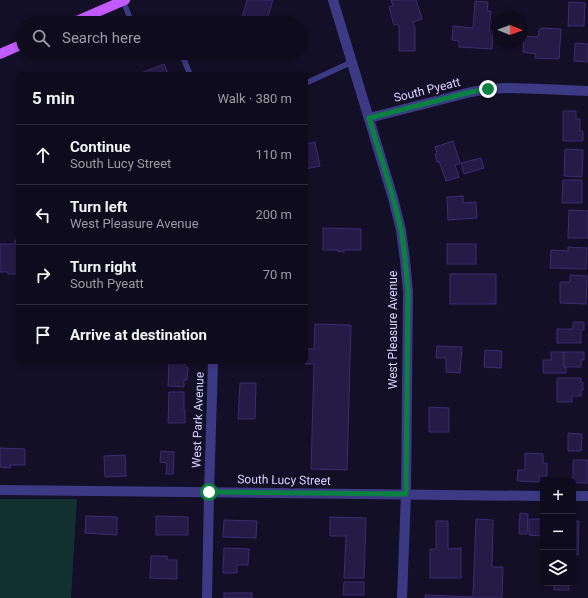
<!DOCTYPE html>
<html lang="en">
<head>
<meta charset="utf-8">
<style>
	body { margin:0; font-family:Roboto,sans-serif; background:#1c1929; color:#f1f3f6 }
	.controls { position:absolute; right:12px; bottom:12px; display:grid; overflow:hidden; border-radius:6px; box-shadow:0 2px 6px #0003 }
	.controls button { width:36px; height:36px; display:grid; place-items:center; padding:0; border:0; border-bottom:1px solid #2e2b3b; background:#0e0b1c; color:#f1f3f6; font:20px sans-serif }
	.compass { position:absolute; left:492px; top:12px; width:36px; height:36px; border-radius:50%; background:#0e0b1c; box-shadow:0 2px 6px #0003; rotate:91deg }
	.stop { position:absolute; width:12px; height:12px; margin:-9px; border:3px solid #0b8043; border-radius:50%; background:#fff }
	.stop.end { background:#0b8043; border-color:#fff; box-shadow:0 1px 4px #0008 }
	.list { margin:0; padding:0; list-style:none }
	h2 { display:flex; justify-content:space-between; align-items:center; height:52px; margin:0; padding:0 16px; font-size:17px }
	h2 small { font-size:13px; font-weight:400; color:#9b9ba3 }
	.list li { display:grid; grid-template-columns:26px 1fr auto; gap:12px; align-items:center; box-sizing:border-box; height:60px; padding:0 16px; border-top:1px solid #2e2b3b }
	.list b { display:block; font-size:15px; white-space:nowrap }
	.list p { margin:0; font-size:13px; white-space:nowrap; color:#9b9ba3 }
	.list em { font-size:13px; font-style:normal; color:#9b9ba3 }
	.icon { flex:none; width:22px; height:22px; fill:none; stroke:currentColor; stroke-width:2; stroke-linecap:round; stroke-linejoin:round }
	.map { position:relative; flex:none; width:588px; height:598px; overflow:hidden }
	.search { position:absolute; background:#0e0b1c; box-shadow:0 2px 6px #0003; left:16px; top:16px; width:292px; height:44px; display:flex; align-items:center; gap:10px; box-sizing:border-box; padding:0 14px; border-radius:22px; color:#9b9ba3; font-size:15px }
	.panel { position:absolute; background:#0e0b1c; box-shadow:0 2px 6px #0003; left:16px; top:72px; width:292px; height:292px; border-radius:6px }
	.map>svg:first-child { display:block }
	.green { fill:#12302f }
	.building { fill:#241b47; stroke:#3b2d73 }
	.lines { fill:none; stroke-linecap:round; stroke-linejoin:round }
	.service { stroke:#3d3a85; stroke-width:5.5 }
	.minor { stroke:#3d3a85; stroke-width:10 }
	.tertiary { stroke:#3d3a85; stroke-width:10 }
	.primary { stroke:#c25bff; stroke-width:10 }
	.route { stroke:#0b8043; stroke-width:5 }
	.labels { text-anchor:middle; dominant-baseline:central; stroke-width:4; stroke-linejoin:round; paint-order:stroke }
	.street-label { font-size:12px; fill:#d9d4ff; stroke:#130f26 }
</style>
</head>
<body>
<div class="map">
<svg width="588" height="598" viewBox="0 0 588 598">
	<rect width="100%" height="100%" fill="#130f26"/>
	<polygon class="green" points="0,499 77,499 71,598 0,598"/>
	<g class="building">
		<polygon points="247,0 273,0 266,23 247,23 241,21"/>
		<polygon points="391,0 416,0 422,19 413,22 415,28 415,51 399,51 399,28 398,24 394,25 389,7 393,6"/>
		<polygon points="475,1 488,2 487,11 491,11 489,31 493,31 492,49 459,47 459,41 452,40 453,26 473,28"/>
		<polygon points="569,2 585,3 584,26 568,26"/>
		<polygon points="542,28 561,29 559,59 535,58 536,54 523,52 524,36 538,37 539,30"/>
		<polygon points="575,43 588,44 588,60 587,60 587,62 574,61"/>
		<polygon points="164,64 168,74 138,74"/>
		<polygon points="563,111 576,111 576,119 580,119 580,131 583,131 583,141 563,141"/>
		<polygon points="453,141 460,163 455,165 459,177 446,181 439,161 437,162 435,154 437,153 435,147"/>
		<polygon points="315,142 320,166 306,169 306,144"/>
		<polygon points="565,149 583,150 582,177 564,176"/>
		<polygon points="481,158 484,168 464,174 461,163"/>
		<polygon points="563,180 582,180 582,203 562,203"/>
		<polygon points="463,196 463,203 476,202 477,218 448,220 447,197"/>
		<polygon points="569,210 588,211 588,238 568,238"/>
		<polygon points="323,228 361,229 361,250 344,250 344,252 337,251 337,250 323,250"/>
		<polygon points="15,240 18,240 18,274 8,274 8,272 0,272 0,244 15,244"/>
		<rect x="447" y="244" width="29" height="20"/>
		<polygon points="568,247 587,248 586,269 550,268 551,250 568,251"/>
		<rect x="450" y="274" width="46" height="30"/>
		<polygon points="570,275 587,276 586,304 560,303 560,282 570,282"/>
		<polygon points="573,322 584,322 584,330 581,330 581,343 557,343 557,329 573,329"/>
		<polygon points="315,324 351,325 347,470 311,469 314,364 305,364 305,362 306,362 306,349 314,349"/>
		<polygon points="437,346 462,347 460,373 446,372 446,358 436,358"/>
		<polygon points="485,350 502,351 501,368 484,367"/>
		<polygon points="551,352 564,352 564,367 566,367 566,373 543,373 543,360 551,360"/>
		<polygon points="564,352 584,352 584,360 581,360 581,367 564,367"/>
		<polygon points="169,362 185,362 185,367 188,368 187,380 184,380 184,387 168,386"/>
		<polygon points="557,378 581,378 581,382 583,383 583,390 581,390 581,396 572,396 572,402 557,402"/>
		<polygon points="240,383 256,383 255,419 238,419"/>
		<polygon points="169,392 184,392 184,410 185,410 185,423 168,423"/>
		<polygon points="429,407 449,408 449,432 429,432"/>
		<polygon points="568,433 582,434 581,451 568,451"/>
		<polygon points="0,448 25,449 25,465 10,465 10,468 0,467"/>
		<polygon points="161,451 174,452 173,474 166,474 167,463 160,462"/>
		<polygon points="525,453 543,454 543,463 547,463 547,476 539,476 539,482 517,481 518,470 525,470"/>
		<polygon points="125,455 126,476 105,477 104,456"/>
		<rect x="573" y="460" width="14" height="23"/>
		<polygon points="520,513 528,514 527,534 519,534"/>
		<polygon points="86,516 117,517 117,535 85,533"/>
		<polygon points="156,516 188,517 188,535 156,535"/>
		<polygon points="330,517 366,518 364,578 344,578 346,536 330,536"/>
		<polygon points="476,519 493,520 492,567 503,567 502,598 425,598 425,595 473,597"/>
		<polygon points="529,519 543,519 543,536 529,535"/>
		<polygon points="224,520 257,521 256,538 223,537"/>
		<polygon points="436,521 448,521 448,549 461,548 461,578 430,578 430,549 436,549"/>
		<polygon points="573,521 579,521 578,555 573,555"/>
		<polygon points="224,548 249,549 248,565 237,565 237,573 223,573"/>
		<polygon points="151,556 167,556 167,560 177,560 177,579 150,578"/>
		<polygon points="344,582 364,582 364,595 343,595"/>
		<rect x="554" y="583" width="15" height="7"/>
		<rect x="224" y="593" width="28" height="5"/>
	</g>
	<g class="lines">
		<g class="service">
			<polyline points="123,1 132,23"/>
			<polyline points="181,53 190,74"/>
			<polyline points="306,83 352,62"/>
		</g>
		<g class="minor">
			<polyline points="369,118 471,92 489,89 506,88 542,89 588,91"/>
			<polyline points="0,490 543,496"/>
			<polyline points="573,496 588,496"/>
			<polyline points="207,598 209,492 213,362"/>
		</g>
		<polyline class="tertiary" points="333,0 393,198 401,230 405,260 408,292 406,494 402,598"/>
		<g class="primary">
			<polyline points="72,23 125,0"/>
			<polyline points="0,54 23,44"/>
		</g>
	</g>
	<g class="lines">
		<path class="route" d="M209 492 406 494 408 292C406 271 405 251 401 230 393 192 380 155 369 118L471 92 488 89"/>
	</g>
	<g class="labels">
		<g class="street-label">
			<text transform="translate(427 90) rotate(-14)">South Pyeatt</text>
			<text transform="translate(393 330) rotate(-90)">West Pleasure Avenue</text>
			<text transform="translate(198 420) rotate(-88)">West Park Avenue</text>
			<text transform="translate(284 480) rotate(1)">South Lucy Street</text>
		</g>
	</g>
</svg>
<div class="controls">
<button>+</button>
<button>−</button>
<button><svg class="icon" aria-label="layers" viewBox="0 0 24 24"><path d="M12 4l9 5-9 5-9-5zM3 14l9 5 9-5"/></svg></button>
</div>
<svg class="compass" viewBox="-18 -18 36 36"><path d="M0-13l5 13h-10z" fill="#e53935"/><path d="M0 13l5-13h-10z" fill="#9b9ba3"/></svg>
<div class="stop" style="left:209px;top:492px"></div>
<div class="stop end" style="left:488px;top:89px"></div>
<div class="search"><svg class="icon" aria-label="search" viewBox="0 0 24 24"><circle cx="10" cy="10" r="6"/><path d="M15 15l6 6"/></svg>Search here</div>
<section class="panel">
<h2>5 min<small>Walk · 380 m</small></h2>
<ul class="list">
<li><svg class="icon" aria-label="ahead" viewBox="0 0 24 24"><path d="M12 20V5M6 11l6-6 6 6"/></svg><div><b>Continue</b><p>South Lucy Street</p></div><em>110 m</em></li>
<li><svg class="icon" aria-label="left" viewBox="0 0 24 24"><path d="M17 20v-9H6M10 6l-5 5 5 5"/></svg><div><b>Turn left</b><p>West Pleasure Avenue</p></div><em>200 m</em></li>
<li><svg class="icon" aria-label="right" viewBox="0 0 24 24"><path d="M7 20v-9h11M14 6l5 5-5 5"/></svg><div><b>Turn right</b><p>South Pyeatt</p></div><em>70 m</em></li>
<li><svg class="icon" aria-label="arrive" viewBox="0 0 24 24"><path d="M6 21V4h12l-3 4 3 4H6"/></svg><div><b>Arrive at destination</b></div></li>
</ul>
</section>
</div>
</body>
</html>
